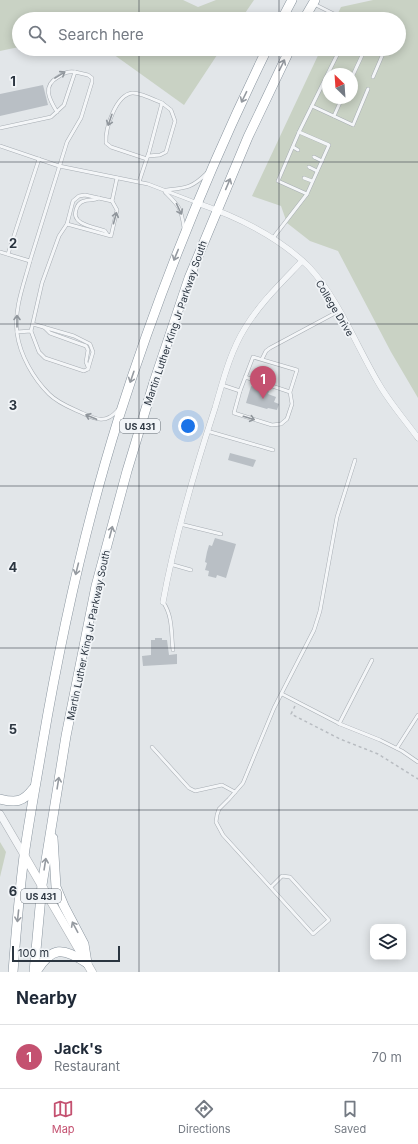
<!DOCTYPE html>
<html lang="en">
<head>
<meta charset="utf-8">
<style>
	body { margin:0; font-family:Inter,sans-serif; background:#f2f2f3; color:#1f2937 }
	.controls { position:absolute; right:12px; bottom:12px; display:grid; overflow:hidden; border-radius:8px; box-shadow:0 2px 10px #0003 }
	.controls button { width:36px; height:36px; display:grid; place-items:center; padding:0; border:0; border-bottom:1px solid #e0e1e3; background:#fff; color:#1f2937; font:20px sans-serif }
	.compass { position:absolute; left:322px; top:68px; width:36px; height:36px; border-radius:50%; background:#fff; box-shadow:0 2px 10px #0003; rotate:335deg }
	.scale { position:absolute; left:12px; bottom:10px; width:108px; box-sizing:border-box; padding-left:4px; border:2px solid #2b3540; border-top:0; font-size:11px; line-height:14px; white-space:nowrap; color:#2b3540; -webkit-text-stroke:3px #f1f4f7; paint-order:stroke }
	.you { position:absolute; left:188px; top:426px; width:14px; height:14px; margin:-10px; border:3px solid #fff; border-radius:50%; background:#1a73e8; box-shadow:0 0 0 6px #1a73e833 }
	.badge { display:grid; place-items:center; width:26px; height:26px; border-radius:50%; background:#c45170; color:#fff; font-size:13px; font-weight:700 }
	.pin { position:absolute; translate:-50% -33px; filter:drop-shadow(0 1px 2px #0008) }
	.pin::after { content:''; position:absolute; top:21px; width:14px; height:12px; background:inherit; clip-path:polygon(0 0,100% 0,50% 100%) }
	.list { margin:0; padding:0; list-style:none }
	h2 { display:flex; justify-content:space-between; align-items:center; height:52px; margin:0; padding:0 16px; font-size:17px }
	h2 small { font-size:13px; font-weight:400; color:#747a83 }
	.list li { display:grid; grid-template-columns:26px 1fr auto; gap:12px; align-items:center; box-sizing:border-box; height:64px; padding:0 16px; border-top:1px solid #e0e1e3 }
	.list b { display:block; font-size:15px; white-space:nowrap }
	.list p { margin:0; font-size:13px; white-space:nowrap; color:#747a83 }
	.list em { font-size:13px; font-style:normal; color:#747a83 }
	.icon { flex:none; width:22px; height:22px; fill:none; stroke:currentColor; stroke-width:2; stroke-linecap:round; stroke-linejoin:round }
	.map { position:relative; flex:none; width:418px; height:972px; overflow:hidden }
	.search { position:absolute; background:#fff; box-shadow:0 2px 10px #0003; left:12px; right:12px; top:12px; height:44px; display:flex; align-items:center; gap:10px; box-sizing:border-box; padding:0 14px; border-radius:22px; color:#747a83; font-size:15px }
	.sheet { height:116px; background:#fff }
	nav { display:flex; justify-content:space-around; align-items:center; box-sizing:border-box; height:56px; border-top:1px solid #e0e1e3; background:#fff; font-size:11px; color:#747a83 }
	nav a { display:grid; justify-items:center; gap:2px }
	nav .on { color:#c45170 }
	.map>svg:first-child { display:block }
	.green { fill:#c9d2c4; fill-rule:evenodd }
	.building { fill:#b9bfc5 }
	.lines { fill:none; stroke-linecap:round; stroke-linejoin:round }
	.service-casing { stroke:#a7adb3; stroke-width:4 }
	.minor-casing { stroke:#a7adb3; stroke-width:6 }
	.tertiary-casing { stroke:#a7adb3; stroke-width:8 }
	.secondary-casing { stroke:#a7adb3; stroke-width:9 }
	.trunk-casing { stroke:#8a959f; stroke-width:10 }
	.path { stroke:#b8bcc1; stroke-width:1.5; stroke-dasharray:3 3; stroke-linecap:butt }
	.service { stroke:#f4f6f8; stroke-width:3 }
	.minor { stroke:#f4f6f8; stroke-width:5.5 }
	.tertiary { stroke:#f4f6f8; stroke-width:7 }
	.secondary { stroke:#fff; stroke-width:8 }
	.trunk { stroke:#fff; stroke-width:9 }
	.oneway { stroke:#959aa0 }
	.oneway2 { stroke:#90969c }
	.grid { fill:none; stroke:#2b3540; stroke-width:1; stroke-opacity:0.55 }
	.labels { text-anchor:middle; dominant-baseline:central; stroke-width:3.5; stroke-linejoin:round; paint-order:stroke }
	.shield { fill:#f1f4f7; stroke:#666e77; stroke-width:1 }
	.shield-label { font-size:9px; font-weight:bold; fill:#2b3540 }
	.street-label { font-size:10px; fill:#2b3540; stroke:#f1f4f7 }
	.grid-label { font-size:13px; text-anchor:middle; font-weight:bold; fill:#2b3540; stroke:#f1f4f7; stroke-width:3.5; stroke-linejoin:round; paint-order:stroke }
</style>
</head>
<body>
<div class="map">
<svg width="418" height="972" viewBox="0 0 418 972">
	<rect width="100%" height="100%" fill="#e2e6e9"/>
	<g class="green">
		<polygon points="0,0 183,0 198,7 216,0 254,0 241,19 19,19 19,47 0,51"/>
		<path d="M373 0H418V398L391 352 338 251 310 241 287 223 281 206 252 196 321 49H399V19H335L341 7ZM328 74H352V98H328Z"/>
		<polygon points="106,49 221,49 184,105"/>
		<polygon points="0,842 6,852 0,877"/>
	</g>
	<g class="building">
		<polygon points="43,85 48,105 0,116 0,94"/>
		<polygon points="251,386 269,391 268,394 276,397 274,402 279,404 277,410 268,408 267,409 246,403"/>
		<polygon points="230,453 256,460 253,467 228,460"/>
		<polygon points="215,538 236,544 226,578 217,575 216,578 208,576 209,571 205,570 207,563 205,562 207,552 209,545 212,546"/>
		<polygon points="155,638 162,638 162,640 167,640 169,655 177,654 177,664 143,666 142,656 151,655 151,640 155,640"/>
	</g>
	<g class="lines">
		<defs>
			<g id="service">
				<polyline points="314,4 344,19"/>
				<polyline points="352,77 365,49"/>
				<polyline points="373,77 385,49"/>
				<polyline points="312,106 353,125 368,89"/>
				<path d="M57 112C49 99 42 86 58 77 64 73 68 71 75 72"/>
				<polyline points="334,116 342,98"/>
				<polyline points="0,128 51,117 64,105 75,72 88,75 92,78 92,82 81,118 67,142 30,261 0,252"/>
				<polyline points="299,132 278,181 307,194"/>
				<polyline points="0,146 59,166 148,184 195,202"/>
				<polyline points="293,147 298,150"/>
				<polyline points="148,156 160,155 166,152 175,121 171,110 162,103"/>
				<polyline points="314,157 322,161"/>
				<polyline points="309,167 317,171"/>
				<polyline points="304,178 312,181"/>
				<path d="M139 182 149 152 162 103C155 100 139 92 132 93 116 95 105 128 106 143L111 147 147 159"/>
				<path d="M166 190C186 188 192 188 207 173"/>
				<path d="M165 192C179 206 181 207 184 228"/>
				<path d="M99 198C93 201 88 199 84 201 80 202 77 206 76 210 71 225 95 227 105 231L107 234"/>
				<polyline points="67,224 111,236 117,210 112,201 117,178"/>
				<polyline points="273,238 307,194 329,145 299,132 340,49"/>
				<polyline points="8,254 39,159"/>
				<path d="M30 261C24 284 14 308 17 333 20 355 33 378 49 394 58 403 69 407 80 412 95 419 105 425 118 410"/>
				<polyline points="33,324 74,336 90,344 93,352 88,369"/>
				<polyline points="44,327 50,333 86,346 88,350 86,362 88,367"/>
				<polyline points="31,331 42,283 59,236 67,224 73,201 79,196 85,195 112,201"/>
				<polyline points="17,332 31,331 39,352 45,358 84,371 88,369"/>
				<polyline points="262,359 266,351 270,348 339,311"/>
				<polyline points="245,377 290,392 292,404 287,419 281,424 272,425 234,413 240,391 253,357 297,370 290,392"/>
				<polyline points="222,385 240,391"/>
				<polyline points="207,431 273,450"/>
				<polyline points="180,524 221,534"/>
				<polyline points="170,564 191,570"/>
				<path d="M163 602C173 616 171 634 173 650"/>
				<polyline points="282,694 340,724 380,740 402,751 418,762"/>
				<polyline points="339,724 372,660"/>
				<polyline points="152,747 189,788 195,791 222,785 235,792"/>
				<polyline points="397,748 418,715"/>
				<polyline points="271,887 282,876 290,877 329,920 313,934 223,835 216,822 217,815 219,809 229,799 243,783 274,708 314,630 320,611 337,517 355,460"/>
			</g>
			<g id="minor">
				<path d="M197 203C238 217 278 236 309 267 338 298 357 347 379 384 390 403 405 420 418 438"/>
				<path d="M163 602C175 536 194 472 215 408 223 381 230 352 245 328 260 303 282 282 302 261"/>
			</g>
			<polyline id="tertiary" points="0,814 24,855"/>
			<polyline id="secondary" points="24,855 92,972"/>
			<g id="trunk">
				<polyline points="282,19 292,0"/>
				<polyline points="304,19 315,0"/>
				<path d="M0 799C16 803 23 802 33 789"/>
				<polyline points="53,838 56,887 64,906 84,944 87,963"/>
				<path d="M13 972C16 933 19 895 24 856 29 820 36 783 42 747 61 635 85 525 119 417 159 291 209 168 267 49"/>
				<polyline points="34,972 42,885 66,736 96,586 127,471 154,382 189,278 248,137 290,49"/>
				<path d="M36 972C52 946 63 947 87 963"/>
			</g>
		</defs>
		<use href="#service" class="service-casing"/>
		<use href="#minor" class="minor-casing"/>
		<use href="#tertiary" class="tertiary-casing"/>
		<use href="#secondary" class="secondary-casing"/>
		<use href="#trunk" class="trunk-casing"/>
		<polyline class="path" points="295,706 291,714 340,739 378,754 418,779"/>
		<use href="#service" class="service"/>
		<use href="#minor" class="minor"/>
		<use href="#tertiary" class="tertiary"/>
		<use href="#secondary" class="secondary"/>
		<use href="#trunk" class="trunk"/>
	</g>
	<defs><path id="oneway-shaft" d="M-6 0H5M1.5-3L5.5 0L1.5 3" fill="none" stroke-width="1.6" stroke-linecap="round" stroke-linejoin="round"/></defs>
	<g class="oneway">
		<use href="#oneway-shaft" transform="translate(282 65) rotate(-64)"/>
		<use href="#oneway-shaft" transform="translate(244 97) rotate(116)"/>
		<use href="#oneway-shaft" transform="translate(228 184) rotate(-67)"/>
		<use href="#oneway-shaft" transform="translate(176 255) rotate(112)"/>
		<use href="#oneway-shaft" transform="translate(132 377) rotate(109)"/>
		<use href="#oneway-shaft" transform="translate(111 532) rotate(-75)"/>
		<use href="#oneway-shaft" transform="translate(77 569) rotate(104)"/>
		<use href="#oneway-shaft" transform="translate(58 783) rotate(-81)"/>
		<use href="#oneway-shaft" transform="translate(45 864) rotate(-81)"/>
		<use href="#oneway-shaft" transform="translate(18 916) rotate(96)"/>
		<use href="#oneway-shaft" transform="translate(75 927) rotate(-118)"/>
	</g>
	<g class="oneway2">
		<use href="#oneway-shaft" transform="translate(60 75) rotate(-31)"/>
		<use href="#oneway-shaft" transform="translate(110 120) rotate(109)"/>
		<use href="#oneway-shaft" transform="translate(179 209) rotate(65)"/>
		<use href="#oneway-shaft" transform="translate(115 218) rotate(-75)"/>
		<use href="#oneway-shaft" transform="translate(17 321) rotate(-90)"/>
		<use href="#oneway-shaft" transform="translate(91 417) rotate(-157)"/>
		<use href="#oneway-shaft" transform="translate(249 418) rotate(17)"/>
	</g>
	<path class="grid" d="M139 0V19M279 0V19M139 49V972M279 49V972M0 162H418M0 324H418M0 486H418M0 648H418M0 810H418"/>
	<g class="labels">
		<g class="shield">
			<rect x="120" y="419" width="40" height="14" rx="3"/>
			<rect x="21" y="889" width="40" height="14" rx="3"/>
		</g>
		<g class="shield-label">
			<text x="140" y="426">US 431</text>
			<text x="41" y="896">US 431</text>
		</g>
		<g class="street-label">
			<text transform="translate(335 308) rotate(59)">College Drive</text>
			<text transform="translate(175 323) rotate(-71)">Martin Luther King Jr Parkway South</text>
			<text transform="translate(88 635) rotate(-78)">Martin Luther King Jr Parkway South</text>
		</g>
	</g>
	<g class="grid-label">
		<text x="13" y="86">1</text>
		<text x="13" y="248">2</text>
		<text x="13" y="410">3</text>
		<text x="13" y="572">4</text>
		<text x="13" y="734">5</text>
		<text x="13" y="896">6</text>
	</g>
</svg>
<div class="controls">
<button><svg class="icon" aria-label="layers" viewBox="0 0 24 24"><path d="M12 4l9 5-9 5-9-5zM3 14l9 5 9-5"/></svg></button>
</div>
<svg class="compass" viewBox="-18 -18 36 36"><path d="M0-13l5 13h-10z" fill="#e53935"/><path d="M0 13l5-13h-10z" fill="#747a83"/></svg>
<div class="scale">100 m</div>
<div class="you"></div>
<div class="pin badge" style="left:263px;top:399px">1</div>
<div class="search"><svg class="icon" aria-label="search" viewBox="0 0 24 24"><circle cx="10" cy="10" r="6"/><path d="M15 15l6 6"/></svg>Search here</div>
</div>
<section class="sheet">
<h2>Nearby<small></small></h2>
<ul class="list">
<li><span class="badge">1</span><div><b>Jack's</b><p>Restaurant</p></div><em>70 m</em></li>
</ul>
</section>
<nav>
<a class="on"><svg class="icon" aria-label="map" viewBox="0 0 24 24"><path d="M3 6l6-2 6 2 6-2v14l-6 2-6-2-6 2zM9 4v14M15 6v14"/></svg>Map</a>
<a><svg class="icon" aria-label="directions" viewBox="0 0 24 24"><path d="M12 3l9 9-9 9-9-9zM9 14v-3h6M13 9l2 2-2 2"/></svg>Directions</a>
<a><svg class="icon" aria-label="saved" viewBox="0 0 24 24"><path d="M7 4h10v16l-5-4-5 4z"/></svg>Saved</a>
</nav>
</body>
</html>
